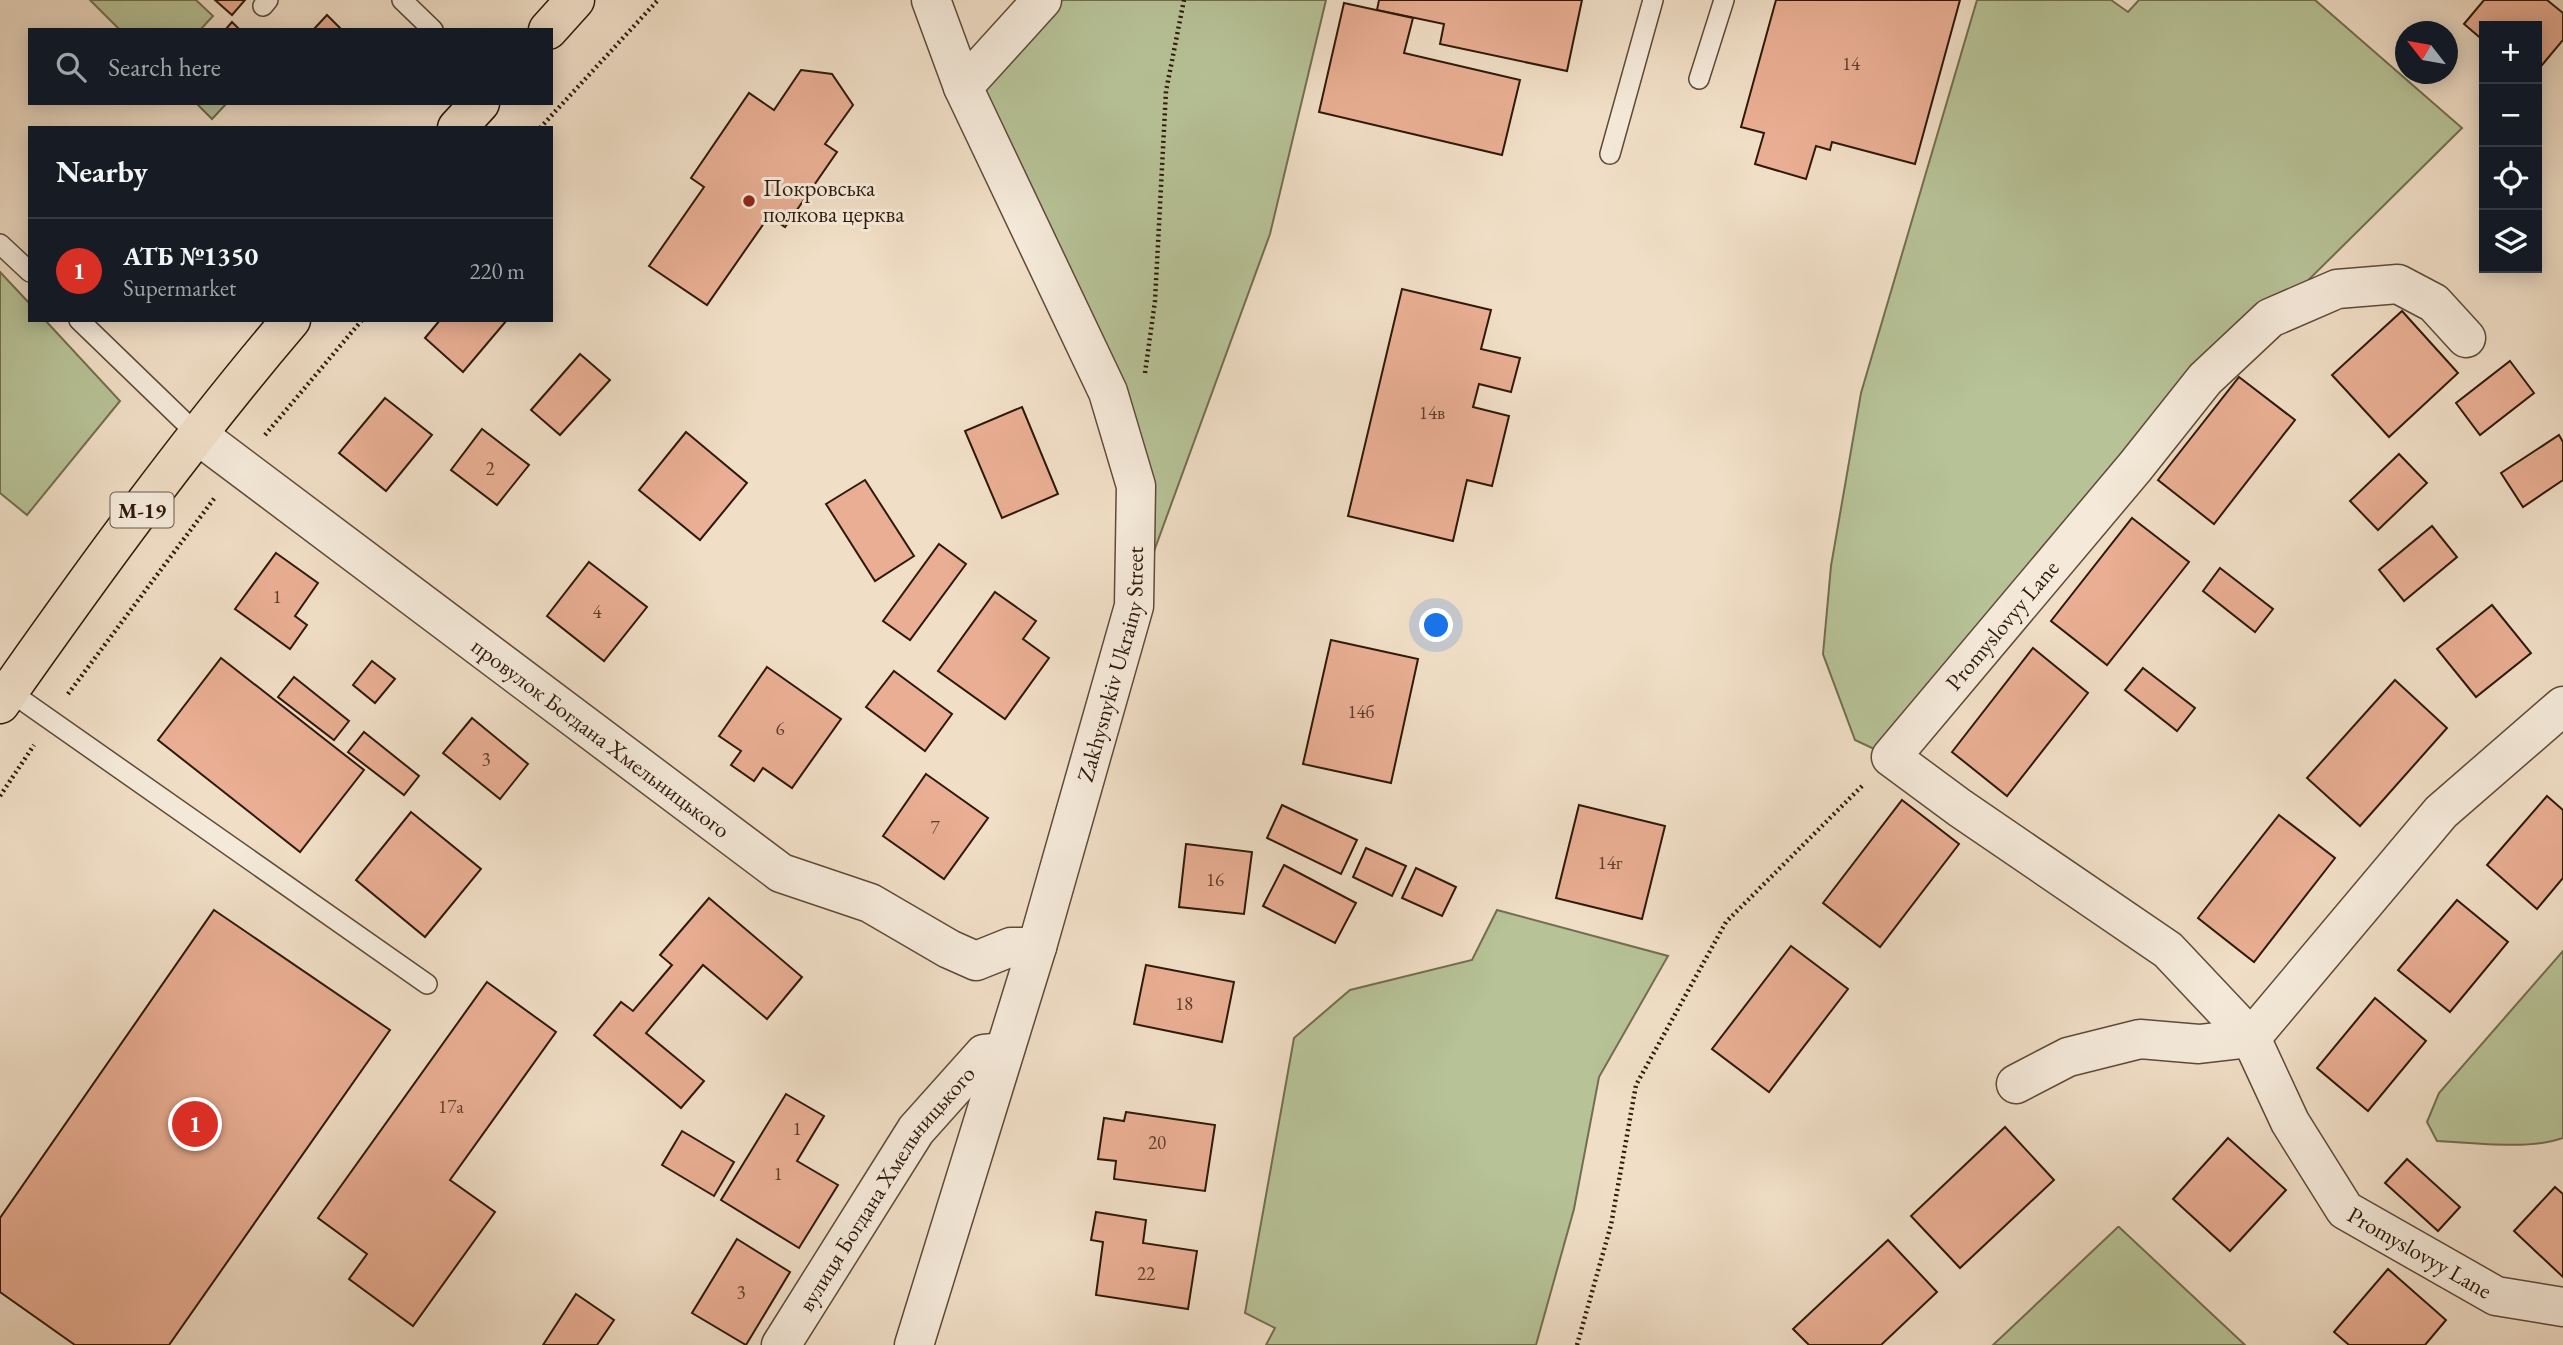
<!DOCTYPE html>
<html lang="en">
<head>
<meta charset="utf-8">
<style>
	body { margin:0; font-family:"EB Garamond",serif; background:#20242c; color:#f1f3f6 }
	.controls { position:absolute; right:21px; top:21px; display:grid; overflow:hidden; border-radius:0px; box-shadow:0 4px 18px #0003 }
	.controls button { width:63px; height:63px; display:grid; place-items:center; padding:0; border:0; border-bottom:2px solid #363941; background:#171b24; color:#f1f3f6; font:35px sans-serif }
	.compass { position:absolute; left:2395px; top:21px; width:63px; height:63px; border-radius:50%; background:#171b24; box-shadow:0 4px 18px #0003; rotate:301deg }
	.you { position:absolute; left:1437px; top:626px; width:24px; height:24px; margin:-18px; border:5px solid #fff; border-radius:50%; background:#1a73e8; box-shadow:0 0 0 10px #1a73e833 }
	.badge { display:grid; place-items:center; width:46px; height:46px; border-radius:50%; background:#d93025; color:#fff; font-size:23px; font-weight:700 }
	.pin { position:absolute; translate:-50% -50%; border:4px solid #fff; box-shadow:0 2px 7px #0006 }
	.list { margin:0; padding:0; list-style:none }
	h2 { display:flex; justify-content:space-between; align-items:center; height:91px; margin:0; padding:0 28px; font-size:30px }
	h2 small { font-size:23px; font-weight:400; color:#9ea1a6 }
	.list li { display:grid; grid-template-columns:46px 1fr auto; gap:21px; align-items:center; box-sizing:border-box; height:105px; padding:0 28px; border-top:2px solid #363941 }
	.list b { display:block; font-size:26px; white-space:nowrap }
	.list p { margin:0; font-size:23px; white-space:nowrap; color:#9ea1a6 }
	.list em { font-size:23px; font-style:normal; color:#9ea1a6 }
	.icon { flex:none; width:38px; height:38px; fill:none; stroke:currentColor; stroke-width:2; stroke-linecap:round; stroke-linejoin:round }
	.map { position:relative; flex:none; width:2563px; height:1345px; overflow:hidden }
	.search { position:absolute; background:#171b24; box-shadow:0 4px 18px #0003; left:28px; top:28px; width:525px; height:77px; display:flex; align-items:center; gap:18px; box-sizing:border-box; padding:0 24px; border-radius:0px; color:#9ea1a6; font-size:26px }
	.panel { position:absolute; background:#171b24; box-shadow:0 4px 18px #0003; left:28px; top:126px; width:525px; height:196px; border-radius:0px }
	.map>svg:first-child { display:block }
	.green { fill:#b7c297; stroke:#736e50; stroke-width:2 }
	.building { fill:#e9ae93; stroke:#2f190a; stroke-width:2 }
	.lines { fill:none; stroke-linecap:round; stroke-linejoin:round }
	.service-casing { stroke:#5f4a39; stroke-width:22 }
	.minor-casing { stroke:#5f4a39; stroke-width:41 }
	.tertiary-casing { stroke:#5f4a39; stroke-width:41 }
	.trunk-casing { stroke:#2f190a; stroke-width:41 }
	.path { stroke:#2f190a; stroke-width:4.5; stroke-dasharray:2 3.5; stroke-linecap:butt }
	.service { stroke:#f5eada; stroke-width:19 }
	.minor { stroke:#f5eada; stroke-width:38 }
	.tertiary { stroke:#f5eada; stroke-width:38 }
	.trunk { stroke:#f0dec6; stroke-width:38 }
	.poi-dot { fill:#8f2418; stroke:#f5eada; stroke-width:2.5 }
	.labels { text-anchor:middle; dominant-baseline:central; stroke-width:6; stroke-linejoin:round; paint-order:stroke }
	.number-label { font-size:19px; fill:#5e3e2c }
	.shield { fill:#f5eada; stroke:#6a5848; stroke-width:2 }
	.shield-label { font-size:21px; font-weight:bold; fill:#2f190a }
	.poi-label { font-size:23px; fill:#2f190a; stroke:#f5eada; text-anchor:start }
	.street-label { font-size:23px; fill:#2f190a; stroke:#f5eada }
</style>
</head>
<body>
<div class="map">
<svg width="2563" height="1345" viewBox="0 0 2563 1345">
	<rect width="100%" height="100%" fill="#f0dec6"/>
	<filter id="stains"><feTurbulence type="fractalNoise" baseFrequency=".00286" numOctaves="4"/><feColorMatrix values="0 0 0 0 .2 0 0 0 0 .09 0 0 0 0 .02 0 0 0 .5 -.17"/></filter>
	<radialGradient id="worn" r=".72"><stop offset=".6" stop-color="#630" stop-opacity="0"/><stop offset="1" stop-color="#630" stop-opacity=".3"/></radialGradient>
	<g class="green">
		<polygon points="90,0 196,0 213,16 200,30 120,30"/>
		<polygon points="1042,0 1326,0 1270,234 1134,606 1136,486 963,87"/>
		<polygon points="1977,0 2111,0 2128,12 2139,0 2315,0 2462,128 2270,318 1891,757 1855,740 1823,654 1831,566 1861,393"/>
		<polygon points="196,103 227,103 212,119"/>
		<polygon points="0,272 30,304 30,320 45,320 120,401 27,515 0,493"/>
		<polygon points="1497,910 1668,956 1599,1077 1574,1209 1536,1345 1266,1345 1275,1328 1245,1313 1294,1038 1350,990 1472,960"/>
		<path d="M2563 951V1138C2530 1150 2473 1143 2437 1141L2427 1122 2439 1093Z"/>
		<polygon points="2118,1227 2119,1227 2245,1345 1993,1345"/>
	</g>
	<g class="building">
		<polygon points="215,0 245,0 232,15"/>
		<polygon points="1379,0 1582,0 1567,71 1440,44 1444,24 1377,10"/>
		<polygon points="1776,0 1960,0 1915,164 1832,142 1830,150 1816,146 1806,179 1755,164 1764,133 1741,127"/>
		<polygon points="2484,0 2547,0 2563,13 2563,40 2537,71 2537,26 2484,26 2484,41 2464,24"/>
		<polygon points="1344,3 1413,18 1404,53 1520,80 1502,155 1319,112"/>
		<polygon points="327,15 342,30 313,30"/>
		<polygon points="232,22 240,30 225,30"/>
		<polygon points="801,70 832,74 853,105 825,144 837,152 785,227 769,216 707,305 649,266 704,187 691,178 749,93 774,110"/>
		<polygon points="1402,289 1491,310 1481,349 1520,358 1511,392 1479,384 1473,407 1509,416 1492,486 1467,480 1453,541 1348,516"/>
		<polygon points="2402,311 2458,373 2389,437 2332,375"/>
		<polygon points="440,320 507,320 463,372 425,338"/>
		<polygon points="580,354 610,380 560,435 531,410"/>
		<polygon points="2510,361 2534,393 2480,435 2456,403"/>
		<polygon points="2239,377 2295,420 2214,524 2158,480"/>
		<polygon points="385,398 432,435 386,491 339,453"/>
		<polygon points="1022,407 1058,494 1002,518 965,431"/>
		<polygon points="482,429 529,465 497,505 451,470"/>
		<polygon points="686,432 747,483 700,540 639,490"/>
		<polygon points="2559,435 2563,442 2563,480 2523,507 2501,473"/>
		<polygon points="2399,454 2427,483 2378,530 2350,501"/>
		<polygon points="865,480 914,556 875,581 826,504"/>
		<polygon points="2132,518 2189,562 2107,665 2051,621"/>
		<polygon points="2432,526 2457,557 2404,601 2379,570"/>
		<polygon points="939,544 966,564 910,640 883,621"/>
		<polygon points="276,553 318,583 295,616 307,625 290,649 235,609"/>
		<polygon points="589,562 647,607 604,661 547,616"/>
		<polygon points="2220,568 2273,609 2255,632 2203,591"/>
		<polygon points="995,592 1036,621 1023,639 1049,658 1005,719 938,671"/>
		<polygon points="2492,605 2531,653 2476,697 2437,649"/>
		<polygon points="1331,640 1418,659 1391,783 1303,764"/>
		<polygon points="2033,648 2088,693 2007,796 1952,752"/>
		<polygon points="221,658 364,770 300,852 158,740"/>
		<polygon points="372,661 395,679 375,703 353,685"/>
		<polygon points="767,667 841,719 792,788 763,768 754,781 731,765 741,751 719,736"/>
		<polygon points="2143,668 2195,708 2177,731 2125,690"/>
		<polygon points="894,671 952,714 925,751 866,707"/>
		<polygon points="294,677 349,721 334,740 278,697"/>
		<polygon points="2395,680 2447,728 2360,826 2307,778"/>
		<polygon points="472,718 528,764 500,799 443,753"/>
		<polygon points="364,732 419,776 404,795 348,752"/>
		<polygon points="926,774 988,818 944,879 883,836"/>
		<polygon points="2547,796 2563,810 2563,878 2537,909 2487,865"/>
		<polygon points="1902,800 1959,844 1880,947 1823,903"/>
		<polygon points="1282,805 1357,840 1341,874 1267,838"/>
		<polygon points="1579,805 1665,826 1642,919 1556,898"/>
		<polygon points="411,812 481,869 425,937 356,880"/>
		<polygon points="2279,815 2335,858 2254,962 2198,918"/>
		<polygon points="1186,844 1252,852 1244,914 1179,907"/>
		<polygon points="1366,848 1406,866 1392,896 1353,877"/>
		<polygon points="1284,865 1356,903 1335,943 1263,906"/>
		<polygon points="1416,868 1456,887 1442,916 1402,898"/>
		<polygon points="709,898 802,977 767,1019 703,965 646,1033 704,1081 681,1108 594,1035 621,1002 633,1011 672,965 660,955"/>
		<polygon points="2457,900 2508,942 2450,1012 2398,970"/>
		<polygon points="214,910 390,1030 169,1345 75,1345 0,1292 0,1218"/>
		<polygon points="1791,946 1848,989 1769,1092 1712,1049"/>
		<polygon points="1146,965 1234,982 1222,1042 1134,1024"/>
		<polygon points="487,982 556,1032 450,1180 495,1212 413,1326 349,1279 367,1254 318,1218"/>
		<polygon points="2375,998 2426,1041 2368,1111 2317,1068"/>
		<polygon points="786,1094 824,1116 797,1161 838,1185 799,1248 721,1200"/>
		<polygon points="1126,1112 1215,1125 1205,1191 1114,1179 1116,1161 1098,1159 1104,1118 1124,1121"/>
		<polygon points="2005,1127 2054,1180 1960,1268 1911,1216"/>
		<polygon points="682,1131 734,1162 714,1196 662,1165"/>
		<polygon points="2228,1138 2286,1190 2230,1251 2173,1199"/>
		<polygon points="2407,1159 2460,1207 2438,1231 2385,1183"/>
		<polygon points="2555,1187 2563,1194 2563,1277 2514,1231"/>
		<polygon points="1096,1212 1146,1220 1143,1243 1197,1251 1188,1309 1096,1295 1103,1242 1091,1240"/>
		<polygon points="737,1239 790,1272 746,1345 692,1313"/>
		<polygon points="1888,1240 1937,1292 1881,1345 1809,1345 1793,1329"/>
		<polygon points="2388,1269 2446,1320 2425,1345 2349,1345 2334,1332"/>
		<polygon points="576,1294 614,1320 597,1345 543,1345"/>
	</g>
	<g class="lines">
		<defs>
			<g id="service">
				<polyline points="402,0 433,30"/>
				<polyline points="263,6 268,0"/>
				<polyline points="1699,79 1724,0"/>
				<polyline points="1610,154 1653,0"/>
				<polyline points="0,244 30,272"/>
				<polyline points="79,320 198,435"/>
				<polyline points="9,691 427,984"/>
			</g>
			<g id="minor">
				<polyline points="963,87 1042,0"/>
				<path id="s1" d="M2466 338 2434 303 2398 284 2337 289 2270 318 2205 379 2135 467 1891 757 1960 808 2168 950 2251 1038 2290 1122 2345 1210 2496 1296 2563 1307"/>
				<path id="s2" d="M198 435 781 873 870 903 949 949 976 961 1011 947H1037"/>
				<polyline points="2251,1038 2441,812 2563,706"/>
				<polyline points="2016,1084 2068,1057 2140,1039 2199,1044 2251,1038"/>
				<path id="s3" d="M781 1345 916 1130 984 1054 1004 1052"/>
			</g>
			<g id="tertiary">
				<path id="s4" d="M914 1345 1037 947 1134 606 1136 486 1108 392 963 87 931 0"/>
			</g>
			<g id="trunk">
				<polyline points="548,30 575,0"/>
				<polyline points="457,128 480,103"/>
				<path d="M0 704C92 573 187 442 291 320"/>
			</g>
		</defs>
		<use href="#service" class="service-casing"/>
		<use href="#minor" class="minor-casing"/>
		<use href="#tertiary" class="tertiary-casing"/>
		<use href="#trunk" class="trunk-casing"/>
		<g class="path">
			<polyline points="540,128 658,0"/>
			<polyline points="1145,373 1155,301 1166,91 1184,0"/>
			<polyline points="265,435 362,320"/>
			<polyline points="68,694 216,496"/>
			<polyline points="0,796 34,745"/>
			<polyline points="1577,1345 1611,1225 1636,1085 1726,922 1863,785"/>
		</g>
		<use href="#service" class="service"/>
		<use href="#minor" class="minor"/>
		<use href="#tertiary" class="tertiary"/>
		<use href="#trunk" class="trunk"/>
	</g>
	<circle class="poi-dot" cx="749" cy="201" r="7"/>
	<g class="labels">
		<g class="number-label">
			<text x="1851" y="63">14</text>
			<text x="1432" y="412">14в</text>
			<text x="490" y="468">2</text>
			<text x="277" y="596">1</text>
			<text x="597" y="611">4</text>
			<text x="1361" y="711">14б</text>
			<text x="780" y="728">6</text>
			<text x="486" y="759">3</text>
			<text x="935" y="827">7</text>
			<text x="1610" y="862">14г</text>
			<text x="1215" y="879">16</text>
			<text x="1184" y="1003">18</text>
			<text x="451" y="1106">17а</text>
			<text x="797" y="1128">1</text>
			<text x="1157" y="1142">20</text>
			<text x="778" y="1173">1</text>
			<text x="1146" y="1273">22</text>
			<text x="741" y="1292">3</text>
		</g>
		<rect class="shield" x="110.5" y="492.5" width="63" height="35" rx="5"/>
		<g class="shield-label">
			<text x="142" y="510">М-19</text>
		</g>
		<g class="poi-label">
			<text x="763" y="188">Покровська<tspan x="763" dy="26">полкова церква</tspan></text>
		</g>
		<g class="street-label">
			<text transform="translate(2002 625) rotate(-50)">Promyslovyy Lane</text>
			<text stroke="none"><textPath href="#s4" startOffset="710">Zakhysnykiv Ukrainy Street</textPath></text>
			<text stroke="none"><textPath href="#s2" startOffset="504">провулок Богдана Хмельницького</textPath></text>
			<text stroke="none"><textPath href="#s3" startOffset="189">вулиця Богдана Хмельницького</textPath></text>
			<text stroke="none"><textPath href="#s1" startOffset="1544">Promyslovyy Lane</textPath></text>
		</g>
	</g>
	<rect width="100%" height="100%" filter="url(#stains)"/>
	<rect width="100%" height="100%" fill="url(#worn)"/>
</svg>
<div class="controls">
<button>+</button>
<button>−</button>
<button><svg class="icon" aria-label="locate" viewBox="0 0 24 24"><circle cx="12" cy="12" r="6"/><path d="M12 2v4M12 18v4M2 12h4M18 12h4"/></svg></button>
<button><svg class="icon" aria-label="layers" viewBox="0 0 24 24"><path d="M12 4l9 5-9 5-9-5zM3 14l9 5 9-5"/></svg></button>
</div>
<svg class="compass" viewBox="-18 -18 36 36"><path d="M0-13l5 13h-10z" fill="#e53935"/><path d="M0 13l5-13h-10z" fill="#9ea1a6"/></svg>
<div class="you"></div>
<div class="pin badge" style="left:195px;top:1124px">1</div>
<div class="search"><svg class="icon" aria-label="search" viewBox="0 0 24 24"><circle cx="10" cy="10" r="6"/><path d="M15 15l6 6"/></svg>Search here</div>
<section class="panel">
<h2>Nearby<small></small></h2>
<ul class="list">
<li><span class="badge">1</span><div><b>АТБ №1350</b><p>Supermarket</p></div><em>220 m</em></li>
</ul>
</section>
</div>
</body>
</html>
